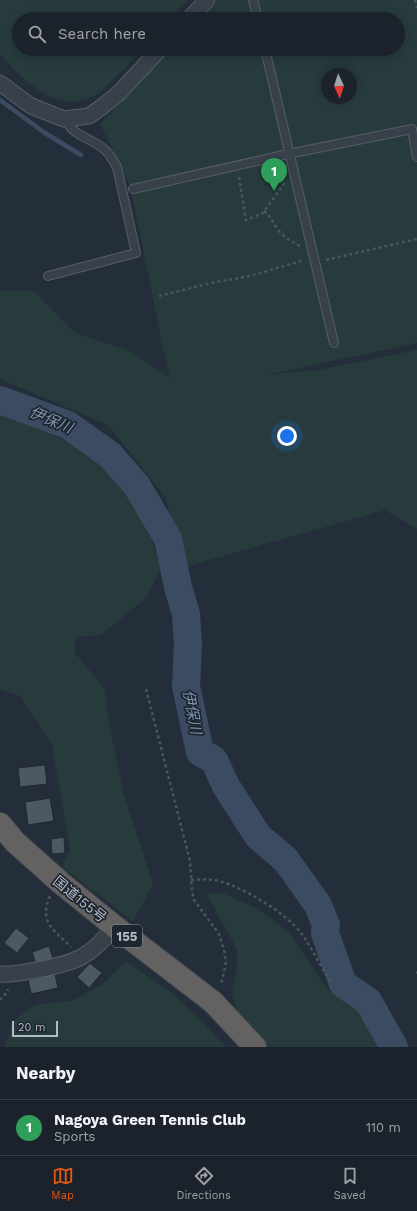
<!DOCTYPE html>
<html lang="en">
<head>
<meta charset="utf-8">
<style>
	body { margin:0; font-family:"Work Sans","Noto Sans JP",sans-serif; background:#282f38; color:#f1f3f6 }
	.compass { position:absolute; left:321px; top:68px; width:36px; height:36px; border-radius:50%; background:#1b222c; box-shadow:0 2px 10px #0003; rotate:176deg }
	.scale { position:absolute; left:12px; bottom:10px; width:46px; box-sizing:border-box; padding-left:4px; border:2px solid #b3bbc6; border-top:0; font-size:11px; line-height:14px; white-space:nowrap; color:#b3bbc6; -webkit-text-stroke:3px #1d252f; paint-order:stroke }
	.you { position:absolute; left:287px; top:436px; width:14px; height:14px; margin:-10px; border:3px solid #fff; border-radius:50%; background:#1a73e8; box-shadow:0 0 0 6px #1a73e833 }
	.badge { display:grid; place-items:center; width:26px; height:26px; border-radius:50%; background:#ea580c; color:#fff; font-size:13px; font-weight:700 }
	.pin { position:absolute; translate:-50% -33px; filter:drop-shadow(0 1px 2px #0008) }
	.pin::after { content:''; position:absolute; top:21px; width:14px; height:12px; background:inherit; clip-path:polygon(0 0,100% 0,50% 100%) }
	.list { margin:0; padding:0; list-style:none }
	h2 { display:flex; justify-content:space-between; align-items:center; height:52px; margin:0; padding:0 16px; font-size:17px }
	h2 small { font-size:13px; font-weight:400; color:#a0a4a9 }
	.list li { display:grid; grid-template-columns:26px 1fr auto; gap:12px; align-items:center; box-sizing:border-box; height:56px; padding:0 16px; border-top:1px solid #393f48 }
	.list b { display:block; font-size:15px; white-space:nowrap }
	.list p { margin:0; font-size:13px; white-space:nowrap; color:#a0a4a9 }
	.list em { font-size:13px; font-style:normal; color:#a0a4a9 }
	.icon { flex:none; width:22px; height:22px; fill:none; stroke:currentColor; stroke-width:2; stroke-linecap:round; stroke-linejoin:round }
	.map { position:relative; flex:none; width:417px; height:1047px; overflow:hidden }
	.search { position:absolute; background:#1b222c; box-shadow:0 2px 10px #0003; left:12px; right:12px; top:12px; height:44px; display:flex; align-items:center; gap:10px; box-sizing:border-box; padding:0 14px; border-radius:22px; color:#a0a4a9; font-size:15px }
	.sheet { height:108px; background:#1b222c }
	nav { display:flex; justify-content:space-around; align-items:center; box-sizing:border-box; height:56px; border-top:1px solid #393f48; background:#1b222c; font-size:11px; color:#a0a4a9 }
	nav a { display:grid; justify-items:center; gap:2px }
	nav .on { color:#ea580c }
	.map>svg:first-child { display:block }
	.green { fill:#273b3c; fill-rule:evenodd }
	.lines { fill:none; stroke-linecap:round; stroke-linejoin:round }
	.stream { stroke:#3b4c62; stroke-width:4.5 }
	.river { stroke:#3b4c62; stroke-width:28 }
	.building { fill:#4d5865; stroke:#1f2731 }
	.service-casing { stroke:#565e68; stroke-width:10 }
	.minor-casing { stroke:#565e68; stroke-width:17 }
	.trunk-casing { stroke:#434b55; stroke-width:24 }
	.path { stroke:#46585a; stroke-width:2.5; stroke-dasharray:3 3; stroke-linecap:butt }
	.service { stroke:#38404a; stroke-width:8 }
	.minor { stroke:#38404a; stroke-width:15 }
	.trunk { stroke:#636260; stroke-width:22 }
	.labels { text-anchor:middle; dominant-baseline:central; stroke-width:3.5; stroke-linejoin:round; paint-order:stroke }
	.shield { fill:#1d252f; stroke:#868e99; stroke-width:1 }
	.shield-label { font-size:13px; font-weight:bold; fill:#b3bbc6 }
	.street-label { font-size:14px; fill:#b3bbc6; stroke:#1d252f }
	.water-label { font-size:15px; font-style:italic; fill:#7d92ac; stroke:#1d252f }
</style>
</head>
<body>
<div class="map">
<svg width="417" height="1047" viewBox="0 0 417 1047">
	<rect width="100%" height="100%" fill="#242e3a"/>
	<g class="green">
		<path d="M0 0H188L170 19H19V49H142C130 62 119 75 105 87 102 90 98 94 94 96 56 115 23 80 0 54Z"/>
		<path d="M218 0H417V343L266 375 318 370 417 350V529L385 510 181 568 166 498 108 425 0 379V291H34L75 333 128 350 170 378 163 348 134 203 127 178 100 124 172 49H398V19H200ZM327 74H351V98H327Z"/>
		<polygon points="0,411 29,422 90,454 140,504 161,569 146,598 101,635 76,637 75,653 104,688 111,733 123,792 153,884 133,921 62,867 70,850 52,744 20,696 0,689"/>
		<polygon points="206,893 223,893 258,909 288,931 327,989 339,996 361,1003 387,1047 268,1047 239,1016 232,994 237,969 237,949"/>
		<polygon points="126,961 174,995 202,1021 225,1047 4,1047 13,1021 35,1005 74,1000 102,985"/>
	</g>
	<g class="lines">
		<polyline class="stream" points="0,100 45,133 81,155"/>
		<polyline class="river" points="0,400 68,425 110,455 137,486 168,539 178,587 186,614 188,643 186,686 200,752 214,760 226,786 258,836 286,860 318,905 326,925 325,933 343,984 368,1001 394,1047"/>
	</g>
	<g class="building">
		<polygon points="45,765 47,784 20,787 18,768"/>
		<polygon points="50,798 54,821 28,825 25,802"/>
		<polygon points="64,837 65,853 52,854 51,839"/>
		<polygon points="16,928 29,938 17,953 4,943"/>
		<polygon points="49,946 54,961 37,967 32,952"/>
		<polygon points="90,963 102,973 89,988 77,977"/>
		<polygon points="55,974 58,988 31,994 28,980"/>
	</g>
	<g class="lines">
		<defs>
			<g id="service">
				<polyline points="253,0 258,19"/>
				<polyline points="265,49 334,343"/>
				<polyline points="133,189 288,154 412,129 417,157"/>
				<path d="M48 276 136 253 117 167C104 143 98 146 77 133 72 130 68 124 64 119"/>
			</g>
			<g id="minor">
				<polyline points="189,19 207,0"/>
				<polyline points="0,83 31,106 64,119 89,116 103,106 119,93 160,49"/>
				<path d="M0 974C12 975 25 972 37 970 74 963 91 958 114 926"/>
			</g>
			<polyline id="trunk" points="0,824 15,842 61,883 114,926 213,1002 255,1047"/>
		</defs>
		<use href="#service" class="service-casing"/>
		<use href="#minor" class="minor-casing"/>
		<use href="#trunk" class="trunk-casing"/>
		<g class="path">
			<polyline points="415,0 417,8"/>
			<polyline points="239,177 246,220 263,213 285,182"/>
			<path d="M264 211C271 216 273 223 278 230 284 237 292 242 300 246"/>
			<polyline points="326,260 417,239"/>
			<polyline points="159,296 211,283 250,276 304,260"/>
			<polyline points="146,689 190,861 192,891 194,900 219,934 224,950 226,962 221,985"/>
			<path d="M191 880C201 879 209 879 219 881 243 887 286 913 301 933 312 948 320 965 330 981"/>
			<path d="M50 896C38 922 55 931 71 947"/>
			<polyline points="416,972 417,973"/>
			<polyline points="0,1000 7,992 8,989"/>
		</g>
		<use href="#service" class="service"/>
		<use href="#minor" class="minor"/>
		<use href="#trunk" class="trunk"/>
	</g>
	<g class="labels">
		<rect class="shield" x="112" y="925" width="30" height="22" rx="3"/>
		<g class="shield-label">
			<text x="127" y="936">155</text>
		</g>
		<g class="street-label">
			<text transform="translate(80 899) rotate(39)">国道155号</text>
		</g>
		<g class="water-label">
			<text transform="translate(51 420) rotate(23)">伊保川</text>
			<text transform="translate(192 712) rotate(79)">伊保川</text>
		</g>
	</g>
</svg>
<svg class="compass" viewBox="-18 -18 36 36"><path d="M0-13l5 13h-10z" fill="#e53935"/><path d="M0 13l5-13h-10z" fill="#a0a4a9"/></svg>
<div class="scale">20 m</div>
<div class="you"></div>
<div class="pin badge" style="left:274px;top:191px;background:#2e9e5b">1</div>
<div class="search"><svg class="icon" aria-label="search" viewBox="0 0 24 24"><circle cx="10" cy="10" r="6"/><path d="M15 15l6 6"/></svg>Search here</div>
</div>
<section class="sheet">
<h2>Nearby<small></small></h2>
<ul class="list">
<li><span class="badge" style="background:#2e9e5b">1</span><div><b>Nagoya Green Tennis Club</b><p>Sports</p></div><em>110 m</em></li>
</ul>
</section>
<nav>
<a class="on"><svg class="icon" aria-label="map" viewBox="0 0 24 24"><path d="M3 6l6-2 6 2 6-2v14l-6 2-6-2-6 2zM9 4v14M15 6v14"/></svg>Map</a>
<a><svg class="icon" aria-label="directions" viewBox="0 0 24 24"><path d="M12 3l9 9-9 9-9-9zM9 14v-3h6M13 9l2 2-2 2"/></svg>Directions</a>
<a><svg class="icon" aria-label="saved" viewBox="0 0 24 24"><path d="M7 4h10v16l-5-4-5 4z"/></svg>Saved</a>
</nav>
</body>
</html>
